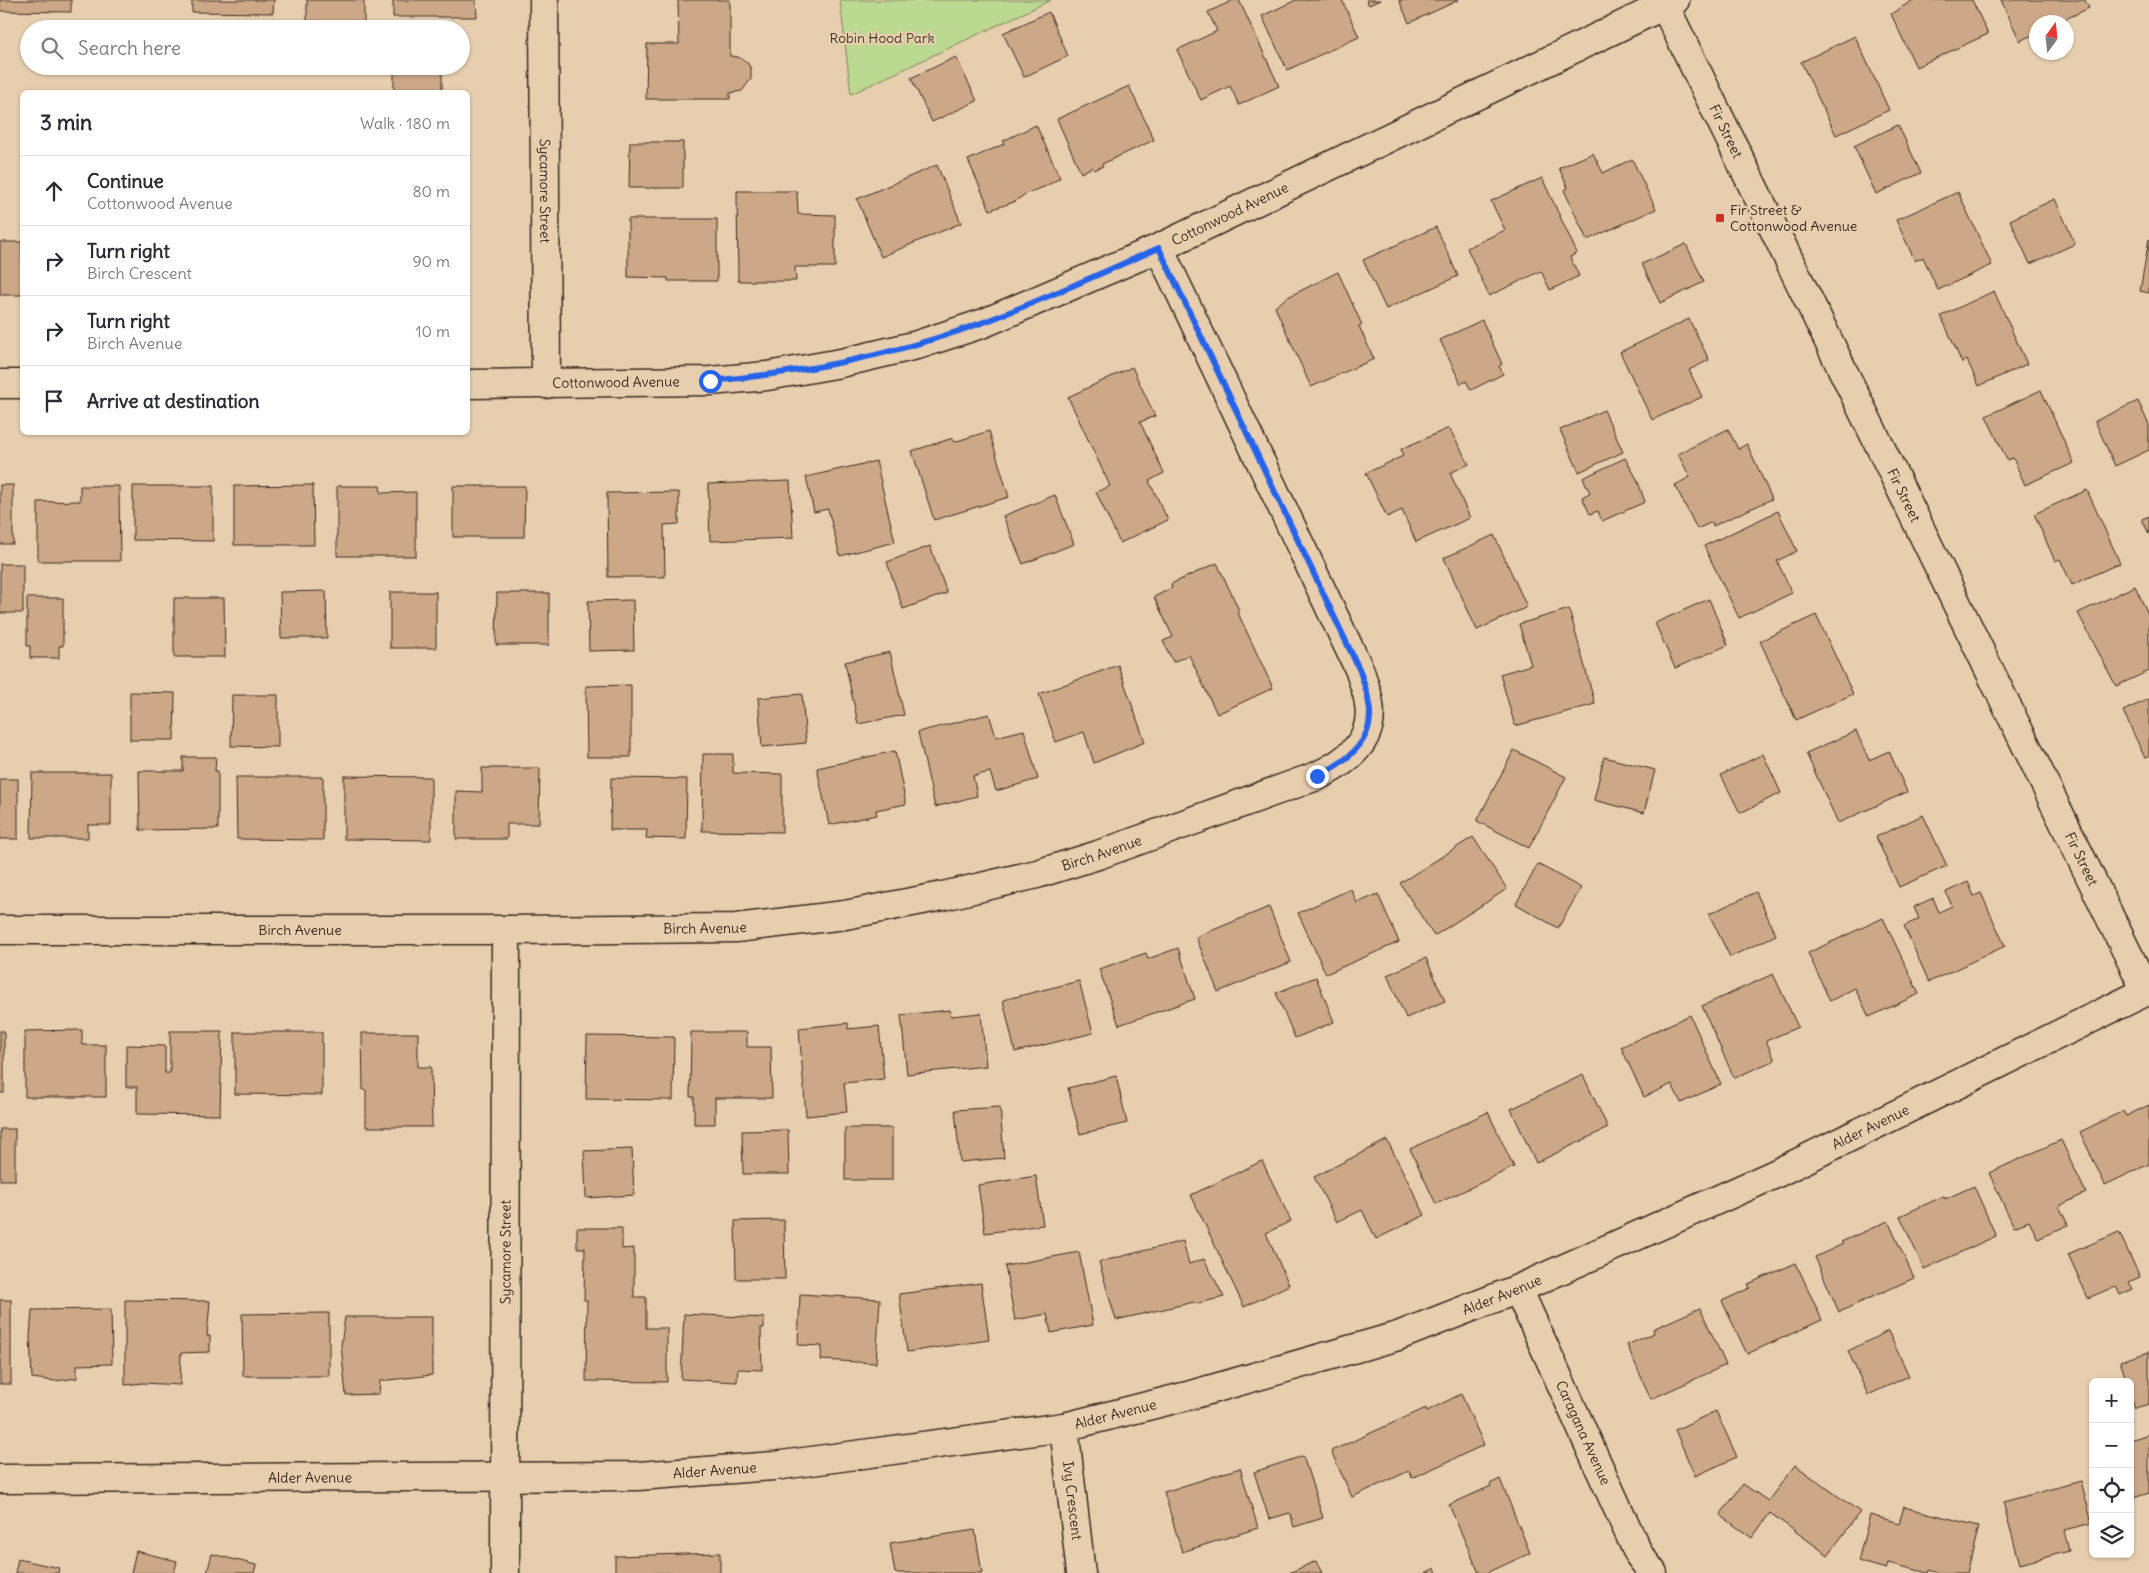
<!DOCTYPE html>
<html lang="en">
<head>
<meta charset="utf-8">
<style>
	body { margin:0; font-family:Delius,sans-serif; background:#f7f7f7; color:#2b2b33 }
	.controls { position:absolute; right:15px; bottom:15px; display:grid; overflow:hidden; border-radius:8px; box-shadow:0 1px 4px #0004 }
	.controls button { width:45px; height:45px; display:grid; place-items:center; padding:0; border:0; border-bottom:1px solid #e1e1e2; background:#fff; color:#2b2b33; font:25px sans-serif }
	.compass { position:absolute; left:2029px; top:15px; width:45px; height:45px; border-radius:50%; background:#fff; box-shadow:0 1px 4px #0004; rotate:15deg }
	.stop { position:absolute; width:15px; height:15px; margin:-11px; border:4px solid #2563eb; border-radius:50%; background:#fff }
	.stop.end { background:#2563eb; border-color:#fff; box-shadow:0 1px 5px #0008 }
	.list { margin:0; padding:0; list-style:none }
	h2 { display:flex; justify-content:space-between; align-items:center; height:65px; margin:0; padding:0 20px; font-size:21px }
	h2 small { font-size:16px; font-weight:400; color:#7c7c81 }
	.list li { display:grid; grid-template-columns:32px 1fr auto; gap:15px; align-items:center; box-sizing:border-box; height:70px; padding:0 20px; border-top:1px solid #e1e1e2 }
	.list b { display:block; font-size:19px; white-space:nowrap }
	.list p { margin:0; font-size:16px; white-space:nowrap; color:#7c7c81 }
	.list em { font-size:16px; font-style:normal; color:#7c7c81 }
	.icon { flex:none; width:28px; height:28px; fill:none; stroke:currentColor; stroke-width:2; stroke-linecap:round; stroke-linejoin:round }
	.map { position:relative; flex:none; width:2149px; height:1573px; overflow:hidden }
	.search { position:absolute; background:#fff; box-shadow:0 1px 4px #0004; left:20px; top:20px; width:450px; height:55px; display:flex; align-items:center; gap:12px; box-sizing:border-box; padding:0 18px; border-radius:28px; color:#7c7c81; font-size:19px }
	.panel { position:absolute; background:#fff; box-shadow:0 1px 4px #0004; left:20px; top:90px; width:450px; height:345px; border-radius:8px }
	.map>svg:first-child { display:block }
	.green { fill:#bcd991; stroke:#7c8258 }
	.building { fill:#cda887; stroke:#3b2a1e }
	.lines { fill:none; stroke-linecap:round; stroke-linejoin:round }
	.minor-casing { stroke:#3b2a1e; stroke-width:31 }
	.tertiary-casing { stroke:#3b2a1e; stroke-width:31 }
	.minor { stroke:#e7ceaf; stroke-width:28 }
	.tertiary { stroke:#e7ceaf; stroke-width:28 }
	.route { stroke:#2563eb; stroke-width:6 }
	.poi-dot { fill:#c8321e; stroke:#e7ceaf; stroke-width:2 }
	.labels { text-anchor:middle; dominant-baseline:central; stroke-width:4.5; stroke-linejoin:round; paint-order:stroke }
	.park-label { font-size:14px; fill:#483c2a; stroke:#e7ceaf }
	.street-label { font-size:14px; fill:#3b2a1e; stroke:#e7ceaf }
	.poi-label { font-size:14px; fill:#3b2a1e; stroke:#e7ceaf; text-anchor:start }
</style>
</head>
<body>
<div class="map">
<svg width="2149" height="1573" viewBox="0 0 2149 1573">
	<rect width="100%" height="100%" fill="#e7ceaf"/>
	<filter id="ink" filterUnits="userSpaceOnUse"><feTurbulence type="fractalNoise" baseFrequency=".02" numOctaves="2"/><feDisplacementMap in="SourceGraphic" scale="10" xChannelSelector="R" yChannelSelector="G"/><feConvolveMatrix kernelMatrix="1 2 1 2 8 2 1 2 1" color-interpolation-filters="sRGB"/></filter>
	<g filter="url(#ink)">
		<polygon class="green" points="840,0 1051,0 851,94"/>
		<g class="building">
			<polygon points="0,0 71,0 71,12 0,11"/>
			<polygon points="192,0 274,0 273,13 192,12"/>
			<rect x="307" y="0" width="57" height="29"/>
			<polygon points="393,0 476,0 477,17 393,17"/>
			<polygon points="678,0 730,0 730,56 738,57 747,62 751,69 751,79 742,91 730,93 730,99 646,99 647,44 679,44"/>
			<polygon points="1234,0 1239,0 1279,86 1239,105 1230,86 1201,100 1177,50 1217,31 1208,12"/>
			<polygon points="1296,0 1342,0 1359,37 1287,70 1262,16"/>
			<polygon points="1366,0 1380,0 1369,5"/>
			<polygon points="1399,0 1459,0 1409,23"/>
			<polygon points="1913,0 1972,0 1988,34 1916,67 1891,14"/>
			<polygon points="2001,0 2085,0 2089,8 2059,22 2036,22 2036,33 2020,41"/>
			<polygon points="1049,12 1068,56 1024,77 1003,33"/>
			<polygon points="1855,36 1889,110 1836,135 1801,62"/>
			<polygon points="956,57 977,101 932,122 911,78"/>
			<rect x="394" y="66" width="48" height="26"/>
			<polygon points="1129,86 1154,140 1102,164 1103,166 1094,170 1092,167 1081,173 1057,119"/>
			<polygon points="1036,125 1060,178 1044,187 1027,193 1014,202 990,210 968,160 1004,144 1003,141"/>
			<polygon points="1898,125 1921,173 1876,194 1854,146"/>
			<polygon points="630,142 683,142 683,188 629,188"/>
			<polygon points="1593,153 1603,173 1632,159 1656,209 1587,240 1564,190 1568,188 1559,168"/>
			<polygon points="937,165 961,223 881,257 857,199"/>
			<polygon points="1542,178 1577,253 1570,257 1579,276 1550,290 1541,271 1489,296 1467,248 1505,230 1491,201"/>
			<polygon points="737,191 797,191 798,214 835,215 835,267 795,267 796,281 738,281"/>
			<polygon points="1958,192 1992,265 1938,290 1923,257 1915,261 1896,220"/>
			<polygon points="2055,199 2075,244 2030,264 2010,220"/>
			<polygon points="628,219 717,219 717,281 668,281 668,278 628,277"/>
			<polygon points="1436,227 1458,276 1386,309 1363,260"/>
			<polygon points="2149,239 2149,293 2140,291"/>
			<rect x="0" y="242" width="22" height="53"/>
			<polygon points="1686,244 1704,282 1660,303 1642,264"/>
			<polygon points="1338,272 1362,325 1359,326 1374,359 1311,387 1275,307 1286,298"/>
			<polygon points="1994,291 2027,364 1979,386 1967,360 1962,363 1941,316"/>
			<polygon points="1689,319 1709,360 1689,370 1702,397 1652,420 1620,352"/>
			<polygon points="1482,320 1502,364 1499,366 1503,374 1471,390 1466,381 1461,384 1440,340"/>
			<polygon points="1132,367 1155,416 1140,422 1164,473 1149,481 1168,520 1120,543 1096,492 1110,486 1068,397"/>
			<polygon points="2041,390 2074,463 2025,485 2013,458 2007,460 1986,416"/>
			<polygon points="2138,401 2149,425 2149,450 2115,466 2095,421"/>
			<polygon points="1604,410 1623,452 1579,472 1560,430"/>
			<polygon points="1449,428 1469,464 1450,473 1470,518 1416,542 1402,510 1387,517 1366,473 1403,456 1401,449"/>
			<polygon points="1728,429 1738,449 1747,444 1772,499 1713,526 1712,522 1697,529 1675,485 1690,477 1678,454"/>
			<polygon points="989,431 1009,497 934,520 912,451 953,438 954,442"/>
			<polygon points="1625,458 1637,479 1645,502 1602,521 1598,511 1590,514 1582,497 1590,493 1583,478"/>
			<polygon points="876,461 895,542 840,556 828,509 814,512 806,477"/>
			<polygon points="790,481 793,538 710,541 708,484"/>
			<rect x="0" y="485" width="13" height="59"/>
			<polygon points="313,485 314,545 234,545 234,486"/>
			<polygon points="80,486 119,486 120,561 38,561 38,502 80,501"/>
			<polygon points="133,486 213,486 213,541 133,540"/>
			<polygon points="337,486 380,486 381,493 416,492 416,556 337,556"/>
			<polygon points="453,486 525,486 524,537 453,537"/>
			<polygon points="2087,490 2120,563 2072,585 2060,559 2055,561 2034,514"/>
			<polygon points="679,492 679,524 664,525 665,577 608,577 607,493"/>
			<polygon points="1055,495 1074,544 1023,564 1003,516"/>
			<polygon points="1778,511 1797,551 1777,561 1792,593 1739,618 1704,546"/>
			<polygon points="2149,516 2149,534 2142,519"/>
			<polygon points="1494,535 1527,607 1477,630 1444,558"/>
			<polygon points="930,546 947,593 903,609 887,562"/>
			<polygon points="1217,563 1239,610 1237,611 1273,688 1217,714 1189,655 1173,662 1163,641 1173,637 1154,597 1172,588 1171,584"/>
			<rect x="0" y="564" width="23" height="49"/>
			<polygon points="2135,586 2149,616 2149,671 2116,686 2078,613"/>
			<polygon points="326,591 327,638 281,638 280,592"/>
			<rect x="390" y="592" width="46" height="56"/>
			<polygon points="497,593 549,593 549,645 496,645"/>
			<polygon points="27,598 63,598 63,646 59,646 59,658 30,658 30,646 27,646"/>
			<polygon points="174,598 224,598 225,657 174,657"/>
			<polygon points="1709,599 1728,645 1675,668 1655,623"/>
			<polygon points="633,600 634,650 589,651 588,601"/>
			<polygon points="1569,609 1595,704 1515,726 1500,674 1531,665 1519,624"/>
			<polygon points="1816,615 1853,694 1796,720 1760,641"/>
			<polygon points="890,652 904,715 858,724 845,662"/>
			<polygon points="1118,665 1145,742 1094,763 1084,732 1056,742 1039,694"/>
			<polygon points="631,685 631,757 587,757 586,686"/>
			<polygon points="130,692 175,693 174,740 130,740"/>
			<polygon points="802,694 806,743 762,747 758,698"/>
			<polygon points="232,695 278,695 278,747 231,746"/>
			<polygon points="2149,699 2149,757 2145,758 2123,711"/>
			<polygon points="989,714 996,737 1024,730 1038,779 996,791 990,772 973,776 977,796 935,807 918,732"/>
			<polygon points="1856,731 1869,760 1889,751 1907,792 1838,823 1806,753"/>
			<polygon points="1514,750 1566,777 1529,848 1477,821"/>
			<polygon points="895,751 906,804 876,810 877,815 829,825 817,768"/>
			<polygon points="703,754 733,754 733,773 782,774 782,832 702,831"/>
			<polygon points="1763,754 1781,793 1740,813 1721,775"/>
			<polygon points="183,757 216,757 215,771 218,771 218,829 140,830 139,771 183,771"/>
			<polygon points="1604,757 1655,770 1644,813 1594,800"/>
			<polygon points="482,768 540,768 539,824 507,824 507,839 456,839 456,791 482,792"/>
			<polygon points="32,773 111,773 111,825 88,825 88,838 31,838"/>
			<polygon points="344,776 431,777 431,840 344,839"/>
			<polygon points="236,777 323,777 323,840 237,839"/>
			<polygon points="611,778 687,779 686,839 646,838 647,830 610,830"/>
			<rect x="0" y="779" width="18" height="60"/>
			<polygon points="1923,815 1947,866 1899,887 1876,837"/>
			<polygon points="1473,837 1507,889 1434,936 1400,883"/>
			<polygon points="1538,864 1581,888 1558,928 1516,904"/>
			<polygon points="1968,882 1974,896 1981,893 2005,946 1929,982 1904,926 1919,919 1914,907 1933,898 1939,912 1952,906 1946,892"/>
			<polygon points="1351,889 1357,903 1378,894 1399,942 1326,974 1298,913"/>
			<polygon points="1756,892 1776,935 1730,957 1709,914"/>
			<polygon points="1269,907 1291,962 1218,992 1196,937"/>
			<polygon points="1883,918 1919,994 1869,1017 1855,988 1830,1001 1808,953"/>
			<polygon points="1178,948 1195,999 1119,1025 1099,969 1146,953 1148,959"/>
			<polygon points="1426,958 1445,1001 1406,1018 1387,975"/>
			<polygon points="1773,974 1798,1027 1766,1041 1775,1060 1734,1078 1702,1006"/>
			<polygon points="1316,977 1334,1022 1295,1038 1276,993"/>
			<polygon points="1079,981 1093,1033 1015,1052 1003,1000"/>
			<polygon points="950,1010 951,1016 981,1013 986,1066 907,1074 901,1015"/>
			<polygon points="1690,1015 1721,1084 1681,1103 1672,1084 1644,1097 1621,1047"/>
			<polygon points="848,1023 848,1029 879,1026 884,1079 844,1083 847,1112 806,1116 799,1028"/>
			<polygon points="82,1030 82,1045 106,1045 106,1097 25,1097 25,1031"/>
			<rect x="0" y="1031" width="4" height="62"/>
			<polygon points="170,1031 222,1031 220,1115 137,1114 137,1087 126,1087 126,1045 165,1046 165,1073 170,1073"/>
			<polygon points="235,1032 322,1032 322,1095 235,1094"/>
			<polygon points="691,1032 747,1032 747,1047 771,1047 772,1098 715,1098 715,1124 694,1124 694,1097 690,1097"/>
			<polygon points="362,1033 418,1033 418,1067 431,1067 432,1127 366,1127 366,1090 363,1090"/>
			<polygon points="587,1036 674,1037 673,1100 586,1099"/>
			<polygon points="1583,1075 1608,1128 1536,1163 1511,1109"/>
			<polygon points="1116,1076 1127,1123 1080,1134 1068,1088"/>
			<polygon points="2149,1105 2149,1164 2105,1185 2080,1132 2123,1111 2126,1116"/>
			<polygon points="1000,1107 1004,1158 960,1162 955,1110"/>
			<polygon points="1488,1112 1514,1167 1436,1204 1410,1149"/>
			<rect x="845" y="1128" width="47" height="52"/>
			<rect x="0" y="1129" width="15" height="51"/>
			<polygon points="788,1130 789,1174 743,1174 742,1131"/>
			<polygon points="1387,1140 1425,1215 1376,1239 1362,1210 1337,1222 1314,1177"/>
			<polygon points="2061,1140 2086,1193 2059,1206 2068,1225 2038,1239 2029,1221 2014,1227 1989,1173"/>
			<polygon points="632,1149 634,1195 586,1198 584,1151"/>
			<polygon points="1262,1161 1291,1221 1266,1233 1289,1285 1244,1307 1191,1195"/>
			<polygon points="1036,1176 1043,1225 985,1233 978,1185"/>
			<polygon points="1974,1186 1996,1236 1924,1269 1900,1216 1944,1196 1945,1199"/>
			<polygon points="784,1220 785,1279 736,1279 735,1221"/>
			<polygon points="1888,1221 1914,1278 1839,1312 1815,1257 1843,1244 1841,1242"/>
			<polygon points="577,1228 622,1228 622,1249 634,1248 634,1297 646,1297 646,1328 667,1328 667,1382 586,1381 587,1300 584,1300 585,1248 577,1248"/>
			<polygon points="2119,1232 2140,1277 2129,1282 2133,1289 2120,1295 2116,1286 2088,1298 2068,1254"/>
			<polygon points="1183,1241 1189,1264 1204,1259 1224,1297 1195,1304 1194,1302 1116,1320 1099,1262"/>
			<polygon points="1079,1252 1093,1325 1051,1333 1047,1314 1015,1320 1005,1266"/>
			<polygon points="1796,1263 1822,1320 1747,1354 1722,1301 1750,1288 1748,1284"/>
			<polygon points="981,1283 989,1340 907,1352 899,1294"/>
			<polygon points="800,1294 880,1299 876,1363 821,1360 822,1346 798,1345"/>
			<rect x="0" y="1300" width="11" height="84"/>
			<polygon points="125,1300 210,1301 207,1336 210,1336 210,1352 181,1353 180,1385 143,1383 125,1385"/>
			<polygon points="1700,1308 1726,1365 1651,1399 1627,1345 1654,1333 1653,1329"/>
			<polygon points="111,1309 112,1364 77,1365 77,1378 55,1381 32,1378 30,1337 32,1310"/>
			<polygon points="329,1313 329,1376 243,1376 242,1314"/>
			<polygon points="684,1314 764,1318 764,1328 761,1328 762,1370 738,1369 737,1382 681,1379"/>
			<polygon points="345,1317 432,1317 432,1375 380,1381 379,1394 346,1395 341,1345"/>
			<polygon points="1888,1331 1909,1376 1868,1395 1848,1351"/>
			<polygon points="2149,1352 2149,1404 2135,1408 2130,1394 2130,1382 2127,1382 2120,1361"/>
			<polygon points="1461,1394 1484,1445 1412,1478 1409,1471 1352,1497 1331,1451 1426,1408 1427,1411"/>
			<polygon points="1716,1411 1737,1457 1695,1476 1675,1430"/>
			<polygon points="2149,1434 2149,1493 2130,1499 2130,1440"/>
			<polygon points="1303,1456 1323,1518 1294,1527 1290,1513 1269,1519 1254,1472"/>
			<polygon points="1795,1465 1860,1512 1828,1555 1770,1513 1752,1538 1720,1515 1743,1484 1768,1501"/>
			<polygon points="1240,1468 1258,1528 1182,1552 1164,1492"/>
			<polygon points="1500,1479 1530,1553 1487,1573 1479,1573 1449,1505 1491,1486 1490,1484"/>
			<polygon points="2081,1481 2092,1523 2064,1530 2069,1551 2020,1564 2003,1502"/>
			<polygon points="1904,1507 1979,1526 1967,1573 1940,1573 1929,1570 1928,1573 1888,1563 1886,1569 1858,1561 1870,1515 1899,1523"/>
			<polygon points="975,1530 982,1573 895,1573 890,1543"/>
			<polygon points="136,1551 177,1561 174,1573 131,1573"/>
			<polygon points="720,1553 720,1573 615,1573 615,1556"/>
			<polygon points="212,1554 256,1565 254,1573 207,1573"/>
			<polygon points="18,1559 59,1568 58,1573 15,1573"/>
			<polygon points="1316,1561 1322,1573 1289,1573"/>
			<polygon points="1435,1568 1437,1573 1425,1573"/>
		</g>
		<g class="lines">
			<defs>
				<g id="minor">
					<path id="s1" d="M544 0 546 384"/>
					<polyline points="0,384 22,384"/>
					<path id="s2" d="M468 384 710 381 767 376 841 363 917 345 984 323 1159 248 1675 0"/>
					<path id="s3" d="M0 930H506L736 928 845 915 943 896 1037 874 1098 855 1317 776C1347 762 1375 741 1369 704 1368 693 1363 682 1360 671L1159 248"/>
					<path id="s4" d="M1518 1289 1639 1555 1653 1573"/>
					<path id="s5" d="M1064 1427 1081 1573"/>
					<path id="s6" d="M505 1573 506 930"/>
				</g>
				<g id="tertiary">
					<path id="s7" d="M1662 0 2146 991"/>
					<path id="s8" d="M0 1479 638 1476 774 1466 1064 1427 1191 1395 1398 1336 1518 1289 1773 1175 2149 990"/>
				</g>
			</defs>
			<use href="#minor" class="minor-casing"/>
			<use href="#tertiary" class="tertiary-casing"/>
			<use href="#minor" class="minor"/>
			<use href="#tertiary" class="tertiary"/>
		</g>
	</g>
	<g class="lines" filter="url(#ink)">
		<path class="route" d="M710 381C803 373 896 355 984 322 1043 300 1101 273 1159 248L1360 671C1363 682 1368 693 1369 704 1376 741 1346 762 1317 776"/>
	</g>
	<rect class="poi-dot" x="1715" y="213" width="10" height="10" rx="2.5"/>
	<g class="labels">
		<g class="park-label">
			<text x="882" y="38">Robin Hood Park</text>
		</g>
		<g class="street-label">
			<text stroke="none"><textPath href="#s7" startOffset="146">Fir Street</textPath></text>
			<text stroke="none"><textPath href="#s1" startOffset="191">Sycamore Street</textPath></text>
			<text stroke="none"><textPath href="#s2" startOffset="792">Cottonwood Avenue</textPath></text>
			<text stroke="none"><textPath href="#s2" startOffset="148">Cottonwood Avenue</textPath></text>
			<text stroke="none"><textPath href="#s7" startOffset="551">Fir Street</textPath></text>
			<text stroke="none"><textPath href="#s3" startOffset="1110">Birch Avenue</textPath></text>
			<text stroke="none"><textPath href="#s7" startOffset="956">Fir Street</textPath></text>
			<text stroke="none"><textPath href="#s3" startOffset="705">Birch Avenue</textPath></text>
			<text stroke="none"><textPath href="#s3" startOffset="300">Birch Avenue</textPath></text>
			<text stroke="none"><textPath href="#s8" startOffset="1930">Alder Avenue</textPath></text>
			<text stroke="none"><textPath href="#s6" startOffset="321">Sycamore Street</textPath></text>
			<text stroke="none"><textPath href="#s8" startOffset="1525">Alder Avenue</textPath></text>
			<text stroke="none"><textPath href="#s8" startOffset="1120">Alder Avenue</textPath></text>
			<text stroke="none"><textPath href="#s4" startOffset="158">Caragana Avenue</textPath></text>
			<text stroke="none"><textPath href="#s8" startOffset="715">Alder Avenue</textPath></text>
			<text stroke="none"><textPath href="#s8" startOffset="310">Alder Avenue</textPath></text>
			<text stroke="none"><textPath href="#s5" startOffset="74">Ivy Crescent</textPath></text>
		</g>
		<g class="poi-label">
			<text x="1730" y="210">Fir Street &amp;<tspan x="1730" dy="16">Cottonwood Avenue</tspan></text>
		</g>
	</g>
</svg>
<div class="controls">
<button>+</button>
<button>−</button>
<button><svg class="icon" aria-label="locate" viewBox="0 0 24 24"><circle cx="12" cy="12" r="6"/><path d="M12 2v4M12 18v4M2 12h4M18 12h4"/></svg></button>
<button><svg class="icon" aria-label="layers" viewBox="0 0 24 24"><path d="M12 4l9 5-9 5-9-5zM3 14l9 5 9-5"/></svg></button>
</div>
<svg class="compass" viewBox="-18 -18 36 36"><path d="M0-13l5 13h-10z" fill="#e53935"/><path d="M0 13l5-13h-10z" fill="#7c7c81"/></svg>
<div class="stop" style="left:710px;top:381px"></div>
<div class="stop end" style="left:1317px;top:776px"></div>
<div class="search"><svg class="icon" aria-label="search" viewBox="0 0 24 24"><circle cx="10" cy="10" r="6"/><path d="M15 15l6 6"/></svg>Search here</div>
<section class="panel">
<h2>3 min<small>Walk · 180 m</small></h2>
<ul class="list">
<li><svg class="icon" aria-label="ahead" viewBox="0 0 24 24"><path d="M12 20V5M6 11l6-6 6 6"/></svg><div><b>Continue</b><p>Cottonwood Avenue</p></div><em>80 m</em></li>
<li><svg class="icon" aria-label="right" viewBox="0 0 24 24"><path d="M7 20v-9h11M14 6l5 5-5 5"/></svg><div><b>Turn right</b><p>Birch Crescent</p></div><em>90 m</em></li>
<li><svg class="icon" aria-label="right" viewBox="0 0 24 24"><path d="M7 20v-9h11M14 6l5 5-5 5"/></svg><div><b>Turn right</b><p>Birch Avenue</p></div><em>10 m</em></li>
<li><svg class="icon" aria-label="arrive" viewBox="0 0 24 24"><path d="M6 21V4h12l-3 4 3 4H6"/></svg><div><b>Arrive at destination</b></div></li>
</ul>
</section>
</div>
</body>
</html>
